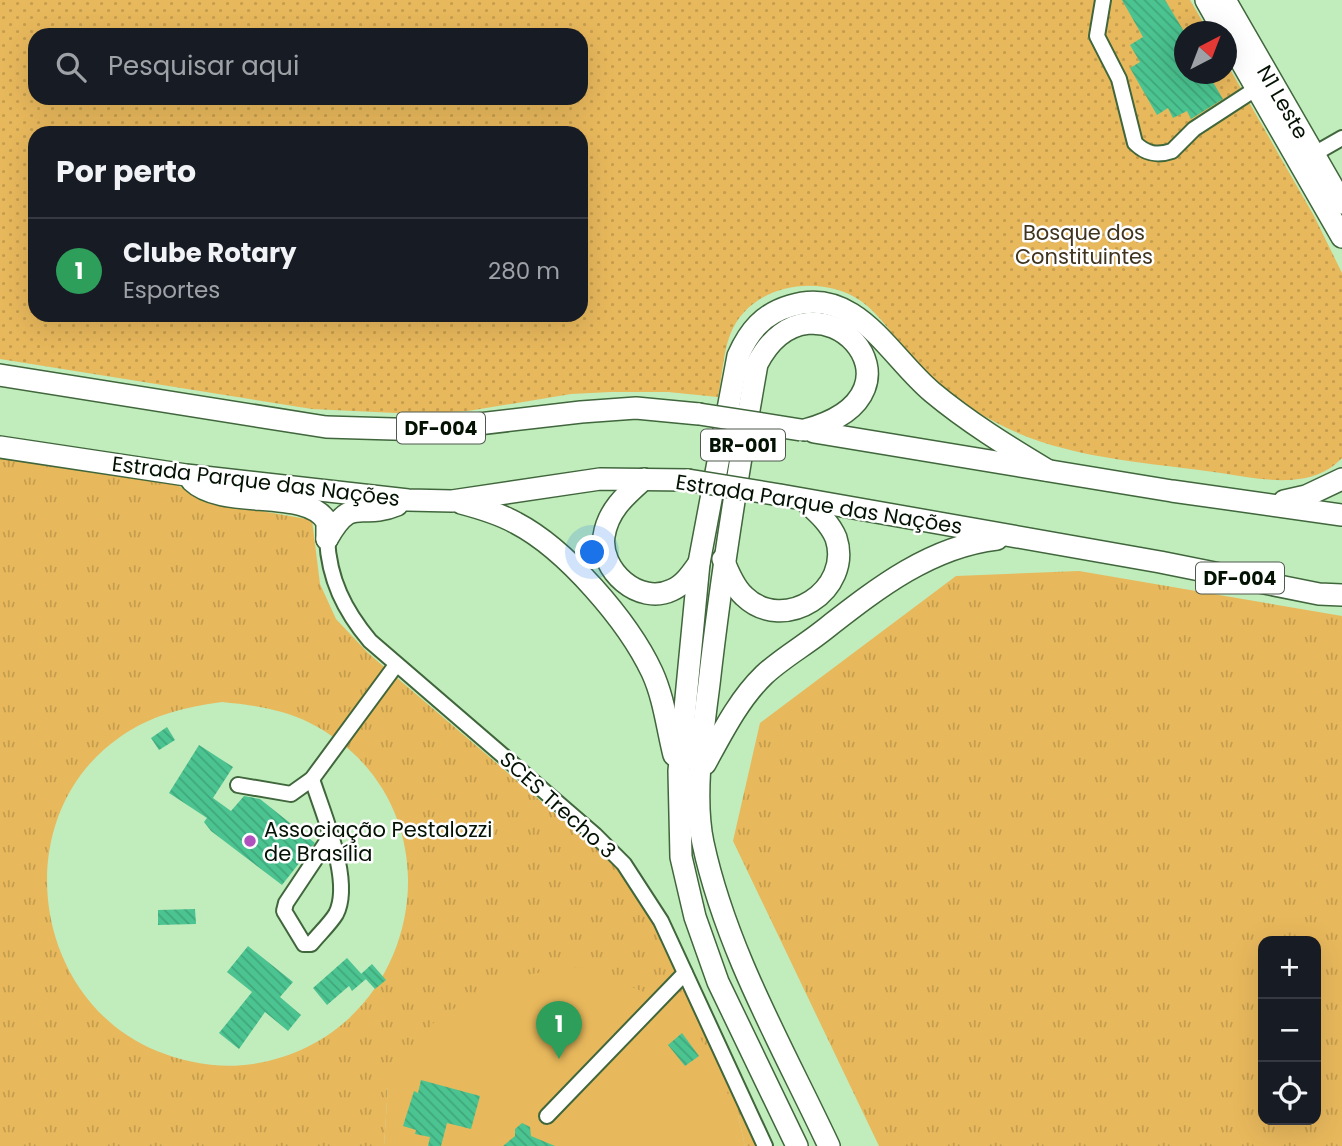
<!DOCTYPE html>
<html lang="pt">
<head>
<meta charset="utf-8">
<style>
	body { margin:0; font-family:Poppins,sans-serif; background:#242831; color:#f1f3f6 }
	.controls { position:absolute; right:21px; bottom:21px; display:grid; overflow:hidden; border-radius:14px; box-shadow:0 7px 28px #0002 }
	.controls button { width:63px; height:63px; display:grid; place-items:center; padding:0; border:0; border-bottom:2px solid #363941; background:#171b24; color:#f1f3f6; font:35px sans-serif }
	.compass { position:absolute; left:1174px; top:21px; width:63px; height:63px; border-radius:50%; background:#171b24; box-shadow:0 7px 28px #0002; rotate:42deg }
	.you { position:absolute; left:593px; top:553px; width:24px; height:24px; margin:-18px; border:5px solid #fff; border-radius:50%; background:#1a73e8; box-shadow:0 0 0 10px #1a73e833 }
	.badge { display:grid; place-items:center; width:46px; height:46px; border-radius:50%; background:#af52bd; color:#fff; font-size:23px; font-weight:700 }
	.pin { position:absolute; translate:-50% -58px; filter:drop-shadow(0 2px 4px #0008) }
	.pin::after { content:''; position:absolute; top:37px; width:24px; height:21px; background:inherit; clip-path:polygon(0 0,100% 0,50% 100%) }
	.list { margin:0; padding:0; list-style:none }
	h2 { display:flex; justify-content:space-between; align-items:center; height:91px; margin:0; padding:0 28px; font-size:30px }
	h2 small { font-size:23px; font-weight:400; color:#9ea1a6 }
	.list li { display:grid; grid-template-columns:46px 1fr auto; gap:21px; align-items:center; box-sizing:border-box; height:105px; padding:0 28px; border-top:2px solid #363941 }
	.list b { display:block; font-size:26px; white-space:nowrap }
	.list p { margin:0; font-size:23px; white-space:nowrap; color:#9ea1a6 }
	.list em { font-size:23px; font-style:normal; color:#9ea1a6 }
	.icon { flex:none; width:38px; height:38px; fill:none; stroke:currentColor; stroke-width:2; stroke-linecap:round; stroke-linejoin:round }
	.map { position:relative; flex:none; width:1342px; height:1146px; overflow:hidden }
	.search { position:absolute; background:#171b24; box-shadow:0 7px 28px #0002; left:28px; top:28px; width:560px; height:77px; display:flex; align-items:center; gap:18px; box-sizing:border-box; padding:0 24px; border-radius:21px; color:#9ea1a6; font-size:26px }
	.panel { position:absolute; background:#171b24; box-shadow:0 7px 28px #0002; left:28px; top:126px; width:560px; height:196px; border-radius:21px }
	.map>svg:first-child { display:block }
	.grass { fill:url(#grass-tufts); fill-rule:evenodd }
	.park { fill:url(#park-dots); fill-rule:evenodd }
	.pitch { fill:#e8b85c }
	.building { fill:url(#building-back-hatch) }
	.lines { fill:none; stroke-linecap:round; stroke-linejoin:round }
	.minor-casing { stroke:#40663c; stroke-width:18 }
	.highway-casing { stroke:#40663c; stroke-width:24 }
	.minor { stroke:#fff; stroke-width:14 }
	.highway { stroke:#fff; stroke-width:21 }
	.highway-bridge-casing { stroke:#40663c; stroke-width:24; stroke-linecap:butt }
	.highway-bridge { stroke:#fff; stroke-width:21 }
	.poi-dot { fill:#af52bd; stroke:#fff; stroke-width:2.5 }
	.labels { text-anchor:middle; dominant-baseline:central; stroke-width:5; stroke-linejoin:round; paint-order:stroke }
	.shield { fill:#fff; stroke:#4f594f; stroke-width:2 }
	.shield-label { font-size:19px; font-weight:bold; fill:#041203 }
	.street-label { font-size:21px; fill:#041203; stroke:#fff }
	.park-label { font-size:21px; fill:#40341e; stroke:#fff }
	.poi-label { font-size:21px; fill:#041203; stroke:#fff; text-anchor:start }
</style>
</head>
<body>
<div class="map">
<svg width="1342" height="1146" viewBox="0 0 1342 1146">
	<defs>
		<pattern id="grass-tufts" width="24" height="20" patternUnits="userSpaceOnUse" patternTransform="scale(1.75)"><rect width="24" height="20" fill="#e8b85c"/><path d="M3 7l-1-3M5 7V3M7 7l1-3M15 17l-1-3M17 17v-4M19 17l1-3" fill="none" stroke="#c59d4e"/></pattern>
		<pattern id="park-dots" width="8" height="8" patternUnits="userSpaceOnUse" patternTransform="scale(1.75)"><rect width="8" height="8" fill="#e8b85c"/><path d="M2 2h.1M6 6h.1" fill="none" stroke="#c59d4e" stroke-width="1.8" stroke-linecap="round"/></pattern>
		<pattern id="building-back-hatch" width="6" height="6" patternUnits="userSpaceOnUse" patternTransform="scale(1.75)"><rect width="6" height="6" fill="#4bc491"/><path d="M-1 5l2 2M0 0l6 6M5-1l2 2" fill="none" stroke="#40a77b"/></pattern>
	</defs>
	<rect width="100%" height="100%" fill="#c1ecbc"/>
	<g class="grass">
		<path d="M0 456 173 482 200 500 312 520 320 584 336 619 368 653 619 868 650 918 758 1146H745L738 1115 388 1086 384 1146H0ZM222 702C252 705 283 709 310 723 468 804 425 1037 253 1064 220 1069 187 1063 157 1051 31 1000 6 816 120 737 151 715 185 707 222 702Z"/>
		<path d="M1079 571 1342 616V1146H879L733 841 760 723 956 576ZM1263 941H1316V1120H1263Z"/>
	</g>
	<path class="park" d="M0 0H1190L1208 31 1184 32V74H1226L1227 64 1314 216 1342 273V458C1311 491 1261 479 1221 473 1146 462 1063 459 995 422 964 406 935 382 911 357 895 339 881 315 861 301 821 273 750 283 730 335 723 353 722 378 718 397L668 392H611L571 394 468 411 417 414 312 409 0 359ZM35 35H581V98H35ZM35 133H581V315H35Z"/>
	<polygon class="pitch" points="581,967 659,998 697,1031 738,1115 745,1146 384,1146 388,1086 432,1024 496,979"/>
	<g class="building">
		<polygon points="1122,0 1165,0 1185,33 1185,74 1208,74 1223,99 1191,119 1187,111 1173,118 1168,108 1157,115 1130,68 1140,62 1130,45 1143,37"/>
		<polygon points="167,727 175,740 159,750 151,738"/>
		<polygon points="199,745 233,767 213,798 231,811 244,796 260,799 315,843 282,885 211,831 204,822 207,818 169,793"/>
		<polygon points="195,909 196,924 158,925 158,910"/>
		<polygon points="248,946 293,982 280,997 301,1015 288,1031 265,1012 239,1049 219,1033 252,992 227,972"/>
		<polygon points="347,958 366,979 352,991 349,986 327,1005 313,988"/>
		<polygon points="372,964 386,980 375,989 361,974"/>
		<polygon points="682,1033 699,1056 685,1066 668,1045"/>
		<polygon points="421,1080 480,1096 471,1129 447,1123 441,1146 428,1146 430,1137 415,1134 416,1130 403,1126 414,1091 418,1093"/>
		<polygon points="522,1123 530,1127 531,1136 555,1146 503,1146 515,1136 515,1129"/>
	</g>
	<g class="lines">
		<defs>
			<g id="minor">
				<path d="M1103 0 1097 36 1119 79 1135 143C1146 154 1157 156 1172 151L1194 129 1257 88"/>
				<polyline points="1307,158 1342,138"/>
				<path d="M327 539C329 579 344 610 370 641L595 835 624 864 661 921 765 1146"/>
				<path d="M312 779C323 814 353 881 336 914 330 924 318 935 311 944H304L284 911 286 903 330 837"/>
				<polyline points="238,785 291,794 312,779 396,665"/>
				<polyline points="547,1116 685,973"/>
			</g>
			<g id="highway">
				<polyline points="1206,0 1224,32"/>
				<polyline points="1225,0 1342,203"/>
				<polyline points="1226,35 1342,237"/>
				<polyline points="0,375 326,427 427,430 581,412 636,408 699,414"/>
				<path d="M805 430C945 392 813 256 757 364 738 471 721 577 709 684 703 731 693 797 703 843 726 950 783 1048 829 1146"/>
				<polyline points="814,432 1172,491 1342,515"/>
				<polyline points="0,447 186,475 408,500 452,501 600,479 688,480"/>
				<path d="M644 479C626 495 608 510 604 536 599 570 639 606 672 590 684 585 692 573 699 563"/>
				<path d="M192 481C223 511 308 487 327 522V539"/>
				<polyline points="780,495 1160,562 1319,594 1342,595"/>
				<polyline points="1284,501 1306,496 1342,479"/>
				<path d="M461 503C480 508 498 513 516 523 566 549 628 621 652 672 664 698 667 727 674 755"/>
				<path d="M327 539C353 493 359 521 397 505"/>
				<path d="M723 559C728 572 734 587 744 596 784 635 853 590 836 538 830 523 817 512 805 501"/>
				<path d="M705 764C722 733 739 699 764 675 781 659 802 647 820 633 874 591 928 547 997 539"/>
				<path d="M797 1146 718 982 695 917 681 857 679 771 699 563 738 356C749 331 763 314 790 306 856 285 889 356 932 392 968 422 1007 446 1047 470"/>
			</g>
		</defs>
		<use href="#minor" class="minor-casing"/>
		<use href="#highway" class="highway-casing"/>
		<use href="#minor" class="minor"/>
		<use href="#highway" class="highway"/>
		<defs>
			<g id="highway-bridge">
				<polyline points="699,414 801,430"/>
				<polyline points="688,480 780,495"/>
			</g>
		</defs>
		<use href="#highway-bridge" class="highway-bridge-casing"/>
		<use href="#highway-bridge" class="highway-bridge"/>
	</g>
	<circle class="poi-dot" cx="250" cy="841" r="7"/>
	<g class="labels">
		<g class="shield">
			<rect x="397" y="412.5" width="88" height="31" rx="5"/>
			<rect x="701" y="429.5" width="84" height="31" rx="5"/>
			<rect x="1196" y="562.5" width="88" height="31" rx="5"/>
		</g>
		<g class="shield-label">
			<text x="441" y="428">DF-004</text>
			<text x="743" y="445">BR-001</text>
			<text x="1240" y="578">DF-004</text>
		</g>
		<g class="street-label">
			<text transform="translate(1283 102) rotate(60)">N1 Leste</text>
			<text transform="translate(256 481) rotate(7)">Estrada Parque das Nações</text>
			<text transform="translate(819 504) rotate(9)">Estrada Parque das Nações</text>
			<text transform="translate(558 805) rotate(42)">SCES Trecho 3</text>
		</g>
		<g class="park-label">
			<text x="1084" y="232">Bosque dos<tspan x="1084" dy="24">Constituintes</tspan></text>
		</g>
		<g class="poi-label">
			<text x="264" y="829">Associação Pestalozzi<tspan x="264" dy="24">de Brasília</tspan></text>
		</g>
	</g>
</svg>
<div class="controls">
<button>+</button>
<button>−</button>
<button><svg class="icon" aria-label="locate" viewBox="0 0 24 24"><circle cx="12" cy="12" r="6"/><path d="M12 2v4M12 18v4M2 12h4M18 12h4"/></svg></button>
</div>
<svg class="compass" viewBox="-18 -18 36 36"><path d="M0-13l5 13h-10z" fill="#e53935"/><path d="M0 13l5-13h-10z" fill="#9ea1a6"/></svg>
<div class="you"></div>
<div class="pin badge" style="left:559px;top:1059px;background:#2e9e5b">1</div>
<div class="search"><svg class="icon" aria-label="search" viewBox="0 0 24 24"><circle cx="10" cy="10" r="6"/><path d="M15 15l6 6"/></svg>Pesquisar aqui</div>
<section class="panel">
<h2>Por perto<small></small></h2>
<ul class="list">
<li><span class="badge" style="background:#2e9e5b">1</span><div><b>Clube Rotary</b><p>Esportes</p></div><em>280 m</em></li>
</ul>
</section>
</div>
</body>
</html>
